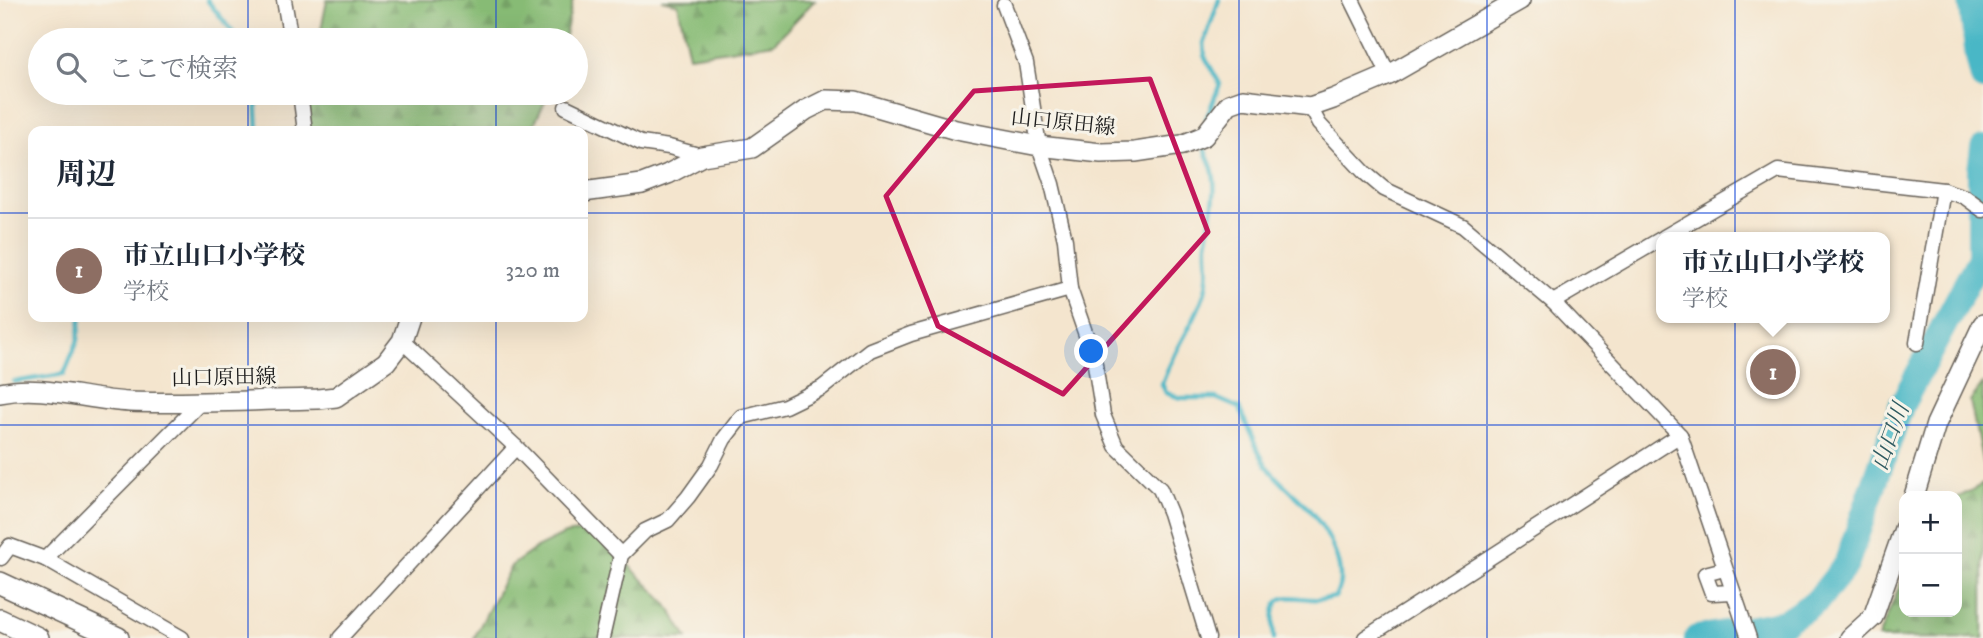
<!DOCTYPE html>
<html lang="ja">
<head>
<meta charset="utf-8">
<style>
	body { margin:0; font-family:"IM FELL DW Pica","Noto Serif JP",serif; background:#f2f2f3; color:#1f2937 }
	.controls { position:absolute; right:21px; bottom:21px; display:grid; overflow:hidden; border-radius:14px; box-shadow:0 7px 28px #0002 }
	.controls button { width:63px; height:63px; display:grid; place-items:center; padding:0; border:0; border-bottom:2px solid #e0e1e3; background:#fff; color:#1f2937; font:35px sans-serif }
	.you { position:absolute; left:1092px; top:352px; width:24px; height:24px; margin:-18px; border:5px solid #fff; border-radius:50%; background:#1a73e8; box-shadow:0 0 0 10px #1a73e833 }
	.badge { display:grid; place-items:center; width:46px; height:46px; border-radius:50%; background:#ea580c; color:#fff; font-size:23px; font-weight:700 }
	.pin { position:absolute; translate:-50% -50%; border:4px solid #fff; box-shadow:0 2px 7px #0006 }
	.popup { position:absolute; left:1656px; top:232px; width:234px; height:91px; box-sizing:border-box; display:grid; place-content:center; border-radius:14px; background:#fff; filter:drop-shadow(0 2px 5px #0005); font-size:23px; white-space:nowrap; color:#747a83 }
	.popup b { font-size:26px; color:#1f2937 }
	.popup::after { content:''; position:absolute; left:50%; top:100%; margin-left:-14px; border:14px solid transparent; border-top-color:#fff }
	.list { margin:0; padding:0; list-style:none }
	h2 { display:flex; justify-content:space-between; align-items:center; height:91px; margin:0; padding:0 28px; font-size:30px }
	h2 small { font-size:23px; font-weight:400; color:#747a83 }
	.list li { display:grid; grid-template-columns:46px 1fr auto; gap:21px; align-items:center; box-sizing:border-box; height:105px; padding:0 28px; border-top:2px solid #e0e1e3 }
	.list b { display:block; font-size:26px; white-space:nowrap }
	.list p { margin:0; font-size:23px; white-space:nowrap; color:#747a83 }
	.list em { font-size:23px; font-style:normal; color:#747a83 }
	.icon { flex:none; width:38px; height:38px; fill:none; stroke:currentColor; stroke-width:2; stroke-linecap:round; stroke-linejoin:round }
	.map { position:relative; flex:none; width:1983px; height:638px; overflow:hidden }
	.search { position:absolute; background:#fff; box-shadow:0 7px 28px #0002; left:28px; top:28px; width:560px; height:77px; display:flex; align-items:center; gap:18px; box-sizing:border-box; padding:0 24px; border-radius:38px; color:#747a83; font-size:26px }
	.panel { position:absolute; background:#fff; box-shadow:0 7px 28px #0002; left:28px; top:126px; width:560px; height:196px; border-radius:14px }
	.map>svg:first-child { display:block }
	.forest { fill:url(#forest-firs); stroke:#526c48; stroke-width:2 }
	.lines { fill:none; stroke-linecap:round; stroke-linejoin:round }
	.stream { stroke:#4ab7c6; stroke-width:4.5 }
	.river { stroke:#4ab7c6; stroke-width:26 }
	.minor-casing { stroke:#68625a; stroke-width:17 }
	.major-casing { stroke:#68625a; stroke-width:22 }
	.highway-casing { stroke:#68625a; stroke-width:24 }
	.minor { stroke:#fff; stroke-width:14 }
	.major { stroke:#fff; stroke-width:19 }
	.highway { stroke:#fff; stroke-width:21 }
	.marked { fill:none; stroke:#c2185b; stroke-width:5; stroke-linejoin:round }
	.grid { fill:none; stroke:#1d4ed8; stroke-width:2; stroke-opacity:0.55 }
	.labels { text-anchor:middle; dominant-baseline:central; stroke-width:6; stroke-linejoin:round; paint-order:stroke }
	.street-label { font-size:21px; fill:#1c1c1c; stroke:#f7f3e8 }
	.water-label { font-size:23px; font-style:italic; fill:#2e5a60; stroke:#f7f3e8 }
</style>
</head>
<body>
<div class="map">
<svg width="1983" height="638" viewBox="0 0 1983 638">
	<defs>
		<pattern id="forest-firs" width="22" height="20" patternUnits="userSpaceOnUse" patternTransform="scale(1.75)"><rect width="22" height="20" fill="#87bb75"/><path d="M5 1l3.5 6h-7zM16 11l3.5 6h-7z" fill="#74a065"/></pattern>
	</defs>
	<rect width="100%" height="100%" fill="#f7f3e8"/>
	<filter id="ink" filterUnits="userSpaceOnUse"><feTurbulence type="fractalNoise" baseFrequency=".0143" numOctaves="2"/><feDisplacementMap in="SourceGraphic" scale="14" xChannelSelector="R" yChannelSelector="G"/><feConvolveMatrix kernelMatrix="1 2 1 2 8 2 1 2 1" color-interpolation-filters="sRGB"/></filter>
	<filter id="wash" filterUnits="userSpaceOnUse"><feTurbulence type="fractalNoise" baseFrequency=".00686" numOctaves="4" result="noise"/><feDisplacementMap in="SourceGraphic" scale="28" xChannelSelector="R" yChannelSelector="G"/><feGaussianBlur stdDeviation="1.57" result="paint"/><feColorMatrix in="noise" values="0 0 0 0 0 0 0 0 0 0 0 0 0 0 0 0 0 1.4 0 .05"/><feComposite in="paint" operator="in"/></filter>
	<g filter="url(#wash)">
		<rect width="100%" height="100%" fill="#f4e5ce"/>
		<g class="forest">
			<polygon points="327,0 573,0 564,40 319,40"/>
			<polygon points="662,0 815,0 774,43 689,56 678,4"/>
			<polygon points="307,93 549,93 531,131 310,131 305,104"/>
			<polygon points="1983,384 1983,464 1970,401"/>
			<polygon points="1983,484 1983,638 1878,638 1904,575 1904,612 1957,612 1957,498"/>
			<polygon points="584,531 601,537 666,603 687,638 474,638 511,566 536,548 565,534"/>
		</g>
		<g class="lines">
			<g class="stream">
				<polyline points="207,0 239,40"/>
				<polyline points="256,93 258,131"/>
				<polyline points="1206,119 1220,84 1205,57 1204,43 1219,0"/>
				<path d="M1203 141C1203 152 1211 161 1213 172 1218 196 1209 218 1207 242 1206 259 1210 274 1205 291 1195 324 1173 351 1162 384L1166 393 1181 398H1216L1239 408C1249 428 1254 447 1267 466 1279 484 1299 496 1312 513 1328 532 1350 573 1335 597 1297 608 1268 573 1274 638"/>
				<polyline points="14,382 64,374 78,340 81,317"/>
			</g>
			<g class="river">
				<polyline points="1971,0 1978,57 1983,78"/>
				<polyline points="1697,638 1785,622 1817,601 1846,565 1902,404 1980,258 1980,171 1983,148"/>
			</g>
		</g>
	</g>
	<g filter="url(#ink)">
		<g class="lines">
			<defs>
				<g id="minor">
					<polyline points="284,0 291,40"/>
					<polyline points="1352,0 1389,75"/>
					<polyline points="1004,5 1026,63 1039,146 1052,184 1065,240 1070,289 1094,358 1103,415 1116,446 1160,489 1170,513 1208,638"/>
					<polyline points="300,93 305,131"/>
					<polyline points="566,107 641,143 669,147 702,156"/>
					<polyline points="1310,107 1319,124 1365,173 1384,189 1463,226 1553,302 1680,435 1749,638"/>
					<polyline points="1664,237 1778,171 1943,190 1965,197 1983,210"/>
					<polyline points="1553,302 1661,239"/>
					<polyline points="402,341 516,447 621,555"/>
					<polyline points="1917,343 1943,190"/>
					<polyline points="1,558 10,546 45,559 202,401"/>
					<polyline points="45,559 182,638"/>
					<polyline points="1724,569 1705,574 1712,593 1733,592"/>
					<polyline points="340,638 516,447"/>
					<polyline points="602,638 621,555 645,531 668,520 688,497 711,465 724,439 741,417 785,406 822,388 870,350 911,334 1070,289"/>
					<polyline points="1365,638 1680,435"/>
				</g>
				<g id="major">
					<polyline points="583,192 642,184 668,174 702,156 752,148 806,110 826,100 856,101 956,130 1039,146 1101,153 1135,152 1182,145 1204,136 1229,104 1243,99 1310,107 1333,99 1389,75 1520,0"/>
					<path d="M0 393C43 384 86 400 129 402 192 404 255 400 318 399L336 397 386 362 402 341 410 317"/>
					<polyline points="1914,496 1936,424 1983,324"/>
					<polyline points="1850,638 1873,617 1904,529"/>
				</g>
				<g id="highway">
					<polyline points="0,583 118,638"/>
					<polyline points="0,620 38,638"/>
				</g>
			</defs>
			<use href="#minor" class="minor-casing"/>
			<use href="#major" class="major-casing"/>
			<use href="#highway" class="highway-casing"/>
			<use href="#minor" class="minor"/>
			<use href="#major" class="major"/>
			<use href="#highway" class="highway"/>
		</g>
	</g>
	<path class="marked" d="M1150 79 1208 232 1063 394 938 326 886 196 974 91Z"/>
	<path class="grid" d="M248 0V40M496 0V40M744 0V638M992 0V638M1239 0V638M1487 0V638M1735 0V638M248 93V131M496 93V131M0 213H33M583 213H1983M248 317V638M496 317V638M0 425H1983"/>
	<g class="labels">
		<g class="street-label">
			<text transform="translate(1063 123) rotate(6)">山口原田線</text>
			<text transform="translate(224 378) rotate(-1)">山口原田線</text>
		</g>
		<g class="water-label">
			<text transform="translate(1891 437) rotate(-70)">山口川</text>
		</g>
	</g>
</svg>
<div class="controls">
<button>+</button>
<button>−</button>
</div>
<div class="you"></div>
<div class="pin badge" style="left:1773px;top:372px;background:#8d6e63">1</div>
<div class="popup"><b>市立山口小学校</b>学校</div>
<div class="search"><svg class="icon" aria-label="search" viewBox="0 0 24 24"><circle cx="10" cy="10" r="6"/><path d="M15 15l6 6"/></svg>ここで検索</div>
<section class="panel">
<h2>周辺<small></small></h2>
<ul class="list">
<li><span class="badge" style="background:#8d6e63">1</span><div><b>市立山口小学校</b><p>学校</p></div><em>320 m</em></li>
</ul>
</section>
</div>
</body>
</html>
